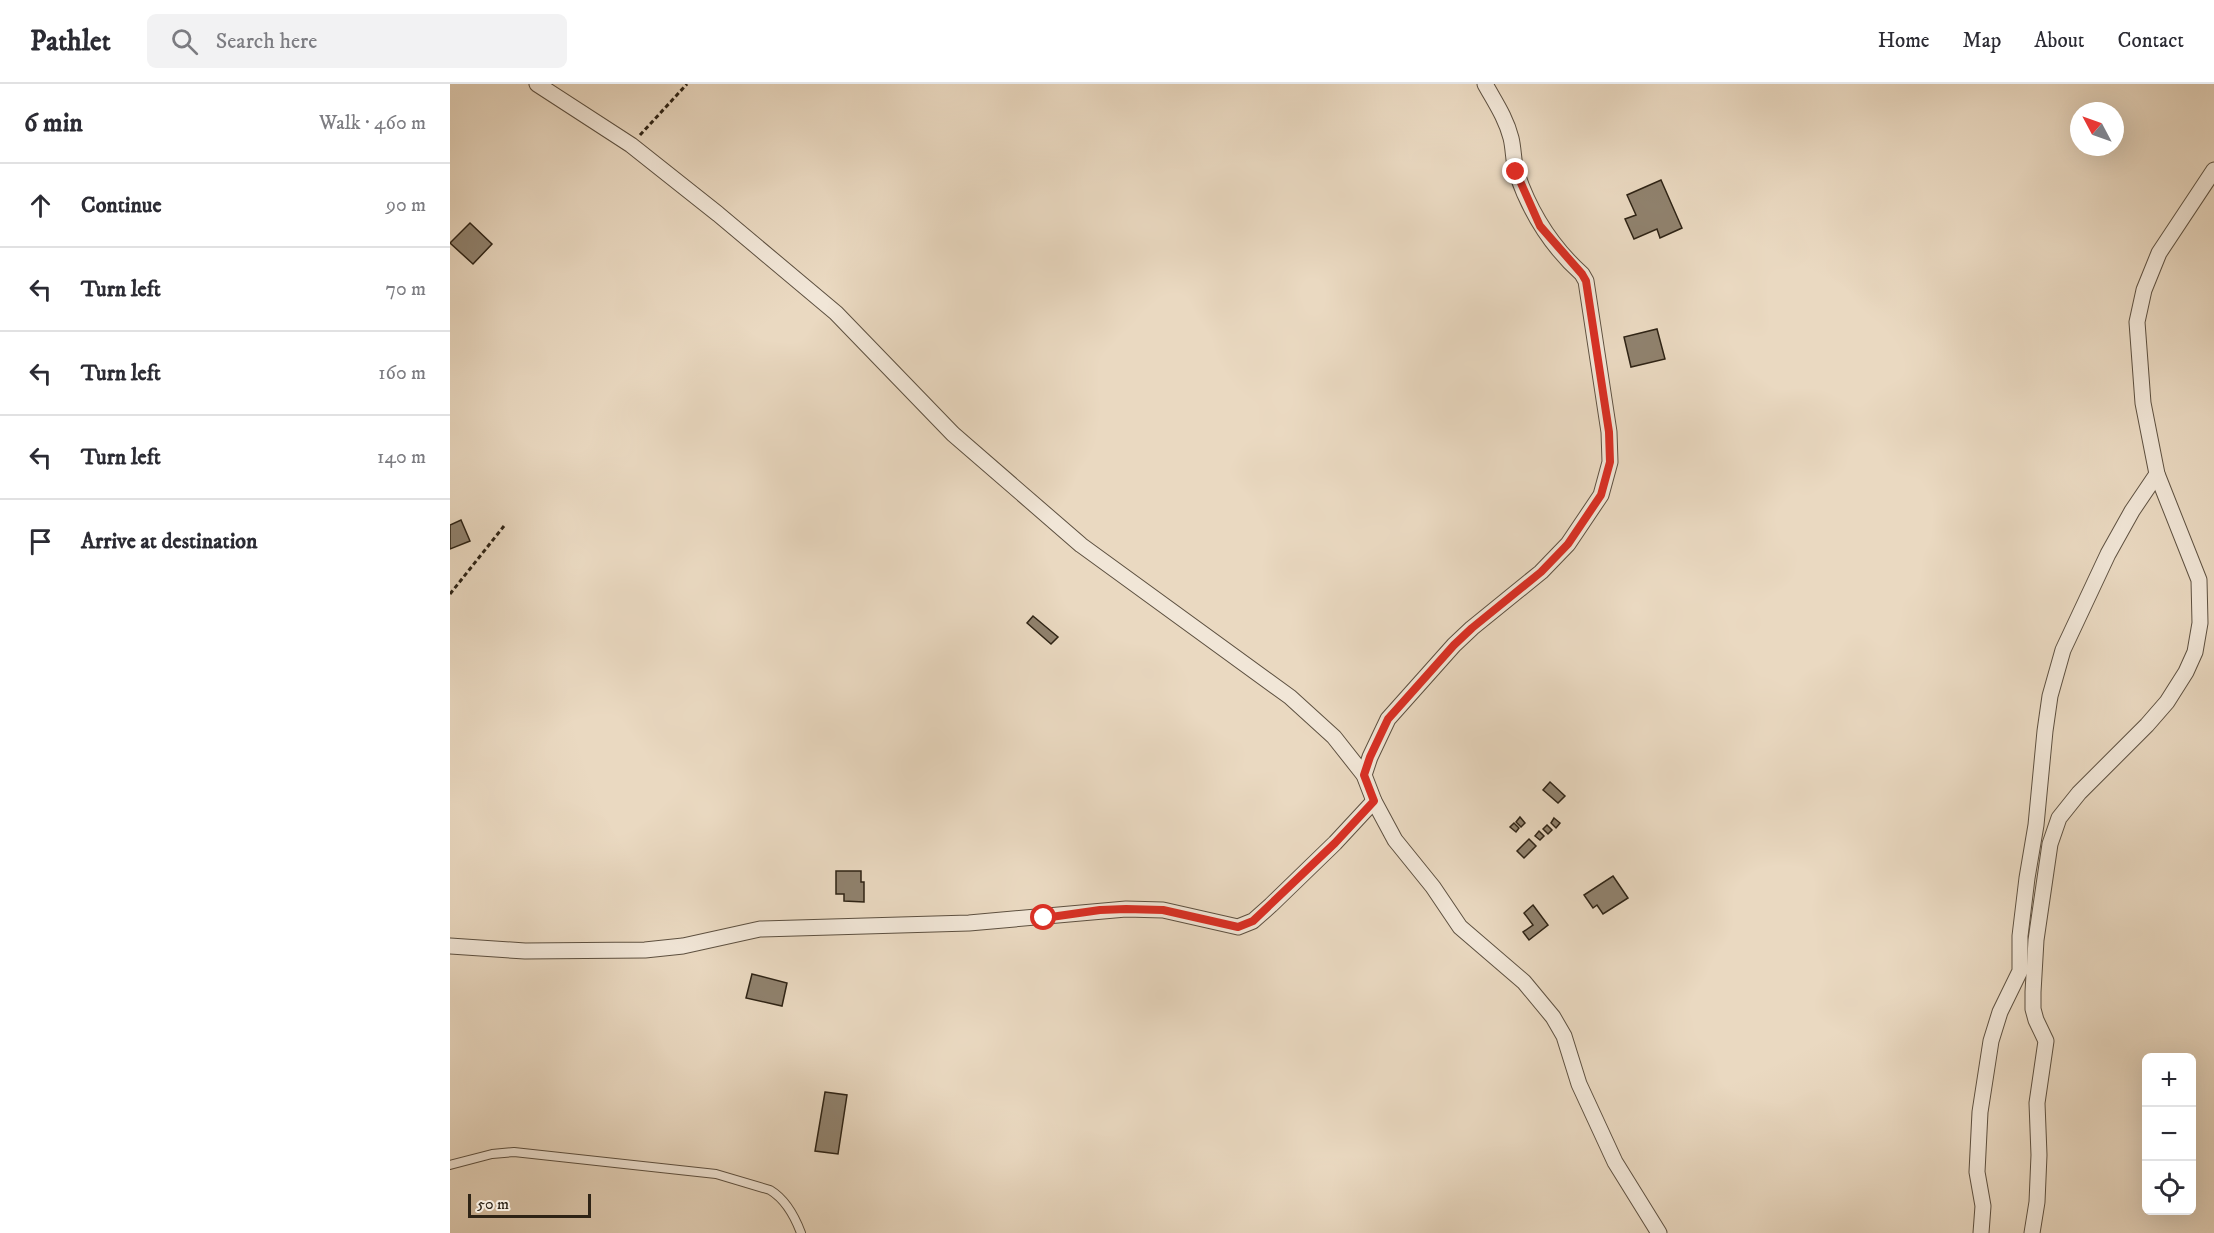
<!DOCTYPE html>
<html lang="en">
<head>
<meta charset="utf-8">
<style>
	body { margin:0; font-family:"IM FELL DW Pica",serif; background:#f2f2f3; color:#2b2b33 }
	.controls { position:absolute; right:18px; bottom:18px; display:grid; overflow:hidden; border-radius:9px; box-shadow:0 6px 24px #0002 }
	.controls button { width:54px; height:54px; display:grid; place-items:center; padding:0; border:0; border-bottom:2px solid #e1e1e2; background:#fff; color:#2b2b33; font:30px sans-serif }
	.compass { position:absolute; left:1620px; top:18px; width:54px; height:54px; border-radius:50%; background:#fff; box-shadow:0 6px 24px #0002; rotate:311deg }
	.scale { position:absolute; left:18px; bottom:15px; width:123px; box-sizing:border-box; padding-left:6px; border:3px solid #2e2315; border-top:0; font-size:16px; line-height:21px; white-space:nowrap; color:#2e2315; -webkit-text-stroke:4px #f1e6d7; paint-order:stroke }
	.stop { position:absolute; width:18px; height:18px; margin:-14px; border:4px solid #d93025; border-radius:50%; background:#fff }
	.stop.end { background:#d93025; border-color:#fff; box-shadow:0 2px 6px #0008 }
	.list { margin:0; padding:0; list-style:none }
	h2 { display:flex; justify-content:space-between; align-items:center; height:78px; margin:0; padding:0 24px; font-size:26px }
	h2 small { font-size:20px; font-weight:400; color:#7c7c81 }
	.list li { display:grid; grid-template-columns:39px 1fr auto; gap:18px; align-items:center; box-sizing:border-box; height:84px; padding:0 24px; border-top:2px solid #e1e1e2 }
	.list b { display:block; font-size:22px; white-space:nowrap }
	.list em { font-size:20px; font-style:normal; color:#7c7c81 }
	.icon { flex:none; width:33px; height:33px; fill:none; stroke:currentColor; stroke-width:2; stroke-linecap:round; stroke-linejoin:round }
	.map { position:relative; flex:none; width:1764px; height:1149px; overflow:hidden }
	header { display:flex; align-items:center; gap:36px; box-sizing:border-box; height:84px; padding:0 30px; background:#fff; border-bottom:2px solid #e1e1e2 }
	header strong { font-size:28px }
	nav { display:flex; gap:33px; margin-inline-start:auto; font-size:21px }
	.search { width:420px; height:54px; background:#f2f2f3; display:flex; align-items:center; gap:15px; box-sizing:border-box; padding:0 21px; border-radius:9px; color:#7c7c81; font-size:22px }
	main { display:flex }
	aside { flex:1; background:#fff }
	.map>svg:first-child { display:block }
	.building { fill:#90826e; stroke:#2e2315; stroke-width:1.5 }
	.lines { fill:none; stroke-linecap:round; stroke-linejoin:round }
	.lane-casing { stroke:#5d5040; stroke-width:10 }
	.street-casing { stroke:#5d5040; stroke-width:17 }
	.path { stroke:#2e2315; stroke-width:3; stroke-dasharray:4.5 3; stroke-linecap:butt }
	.lane { stroke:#f1e6d7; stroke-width:8 }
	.street { stroke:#f1e6d7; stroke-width:15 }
	.route { stroke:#d93025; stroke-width:8 }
</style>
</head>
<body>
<header>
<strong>Pathlet</strong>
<div class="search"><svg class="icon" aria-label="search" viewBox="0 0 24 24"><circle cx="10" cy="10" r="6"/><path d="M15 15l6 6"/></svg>Search here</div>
<nav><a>Home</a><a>Map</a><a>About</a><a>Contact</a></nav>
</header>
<main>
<aside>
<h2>6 min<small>Walk · 460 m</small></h2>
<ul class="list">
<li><svg class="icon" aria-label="ahead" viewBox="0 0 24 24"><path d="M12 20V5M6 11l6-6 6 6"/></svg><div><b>Continue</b></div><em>90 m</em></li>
<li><svg class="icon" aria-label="left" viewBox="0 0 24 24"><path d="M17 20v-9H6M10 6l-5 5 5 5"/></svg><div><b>Turn left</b></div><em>70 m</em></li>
<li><svg class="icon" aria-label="left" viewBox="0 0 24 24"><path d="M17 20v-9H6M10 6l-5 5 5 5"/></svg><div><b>Turn left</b></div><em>160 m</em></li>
<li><svg class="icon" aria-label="left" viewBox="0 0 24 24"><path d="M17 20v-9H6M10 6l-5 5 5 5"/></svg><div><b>Turn left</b></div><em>140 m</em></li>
<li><svg class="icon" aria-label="arrive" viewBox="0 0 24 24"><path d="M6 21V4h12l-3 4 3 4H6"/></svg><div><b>Arrive at destination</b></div></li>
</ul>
</aside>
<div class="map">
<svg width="1764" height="1149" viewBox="0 0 1764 1149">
	<rect width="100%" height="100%" fill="#ead9c1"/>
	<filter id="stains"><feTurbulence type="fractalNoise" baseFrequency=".00333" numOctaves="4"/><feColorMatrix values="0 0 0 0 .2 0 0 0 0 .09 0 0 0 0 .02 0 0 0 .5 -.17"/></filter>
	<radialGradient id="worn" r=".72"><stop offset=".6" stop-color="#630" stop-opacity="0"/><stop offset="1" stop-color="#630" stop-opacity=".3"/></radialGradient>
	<g class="building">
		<polygon points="1211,96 1232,144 1210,154 1207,145 1184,155 1175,135 1186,131 1177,111"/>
		<polygon points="20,139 42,160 23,180 0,159"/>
		<polygon points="1207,245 1215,275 1181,283 1174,253"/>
		<polygon points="11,436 20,457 0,465 0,441"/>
		<polygon points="583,532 608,553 601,560 577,539"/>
		<polygon points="1100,698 1115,712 1108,719 1093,706"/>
		<polygon points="1070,733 1075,739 1071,743 1066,738"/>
		<polygon points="1104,734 1110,739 1106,744 1101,739"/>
		<polygon points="1064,739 1069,744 1066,748 1060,743"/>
		<polygon points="1097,741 1102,746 1098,750 1093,745"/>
		<polygon points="1089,747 1094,752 1090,756 1085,752"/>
		<polygon points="1079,755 1086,762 1074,774 1067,767"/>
		<polygon points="386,787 411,787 411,798 414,798 414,818 394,817 394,810 386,810"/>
		<polygon points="1163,792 1178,814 1153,830 1147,821 1143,824 1134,811"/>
		<polygon points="1083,821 1098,841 1079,856 1073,848 1083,841 1074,829"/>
		<polygon points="302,890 337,899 332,922 296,914"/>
		<polygon points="375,1008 397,1011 388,1070 365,1067"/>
	</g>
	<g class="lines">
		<defs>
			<path id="lane" d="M0 1081 42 1070 64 1068 266 1090 320 1106C335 1115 345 1133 351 1149"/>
			<g id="street">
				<polyline points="87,0 181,61 268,130 386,229 503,350 631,461 840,613 884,653 914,691 924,717 945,756 983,803 1010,843 1074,898 1103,933 1114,952 1129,1000 1165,1078 1209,1149"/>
				<path d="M914 691 920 673 938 635 1004 561 1022 544 1091 488 1118 460 1151 411 1160 378 1159 348 1136 197 1132 190C1102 163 1080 128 1067 90 1063 79 1064 66 1061 54 1056 34 1045 18 1035 0"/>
				<polyline points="0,862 75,867 195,866 233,862 310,845 519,839 676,825 713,826 788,843 803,837 821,821 885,759 924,717"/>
				<polyline points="1531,1149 1533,1122 1527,1088 1530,1028 1541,957 1550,928 1570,887 1570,852 1577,794 1586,741 1595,647 1600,612 1613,566 1658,470 1682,427 1707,390"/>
				<polyline points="1582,1149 1587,1118 1589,1071 1587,1019 1596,957 1586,936 1583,925 1583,908 1586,856 1600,760 1609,734 1629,709 1697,641 1717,618 1736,588 1745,568 1750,539 1749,496 1707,390 1693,319 1687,238 1694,206 1709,169 1764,86"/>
			</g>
		</defs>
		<use href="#lane" class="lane-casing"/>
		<use href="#street" class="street-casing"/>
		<g class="path">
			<polyline points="190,51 237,0"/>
			<polyline points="0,510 54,442"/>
		</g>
		<use href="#lane" class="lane"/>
		<use href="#street" class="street"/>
	</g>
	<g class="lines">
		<polyline class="route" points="594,834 650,826 676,825 713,826 788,843 803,837 885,759 924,717 914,691 920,673 938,635 1004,561 1022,544 1091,488 1118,460 1151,411 1160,378 1159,348 1136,197 1132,190 1090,142 1066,88"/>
	</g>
	<rect width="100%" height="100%" filter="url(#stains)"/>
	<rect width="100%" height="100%" fill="url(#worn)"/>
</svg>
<div class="controls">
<button>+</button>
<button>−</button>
<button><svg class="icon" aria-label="locate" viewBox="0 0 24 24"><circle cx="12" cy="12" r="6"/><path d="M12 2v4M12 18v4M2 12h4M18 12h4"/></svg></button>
</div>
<svg class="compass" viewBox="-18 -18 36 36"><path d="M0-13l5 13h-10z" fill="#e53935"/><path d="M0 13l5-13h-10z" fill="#7c7c81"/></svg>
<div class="scale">50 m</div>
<div class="stop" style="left:594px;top:834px"></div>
<div class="stop end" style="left:1066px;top:88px"></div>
</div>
</main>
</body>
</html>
